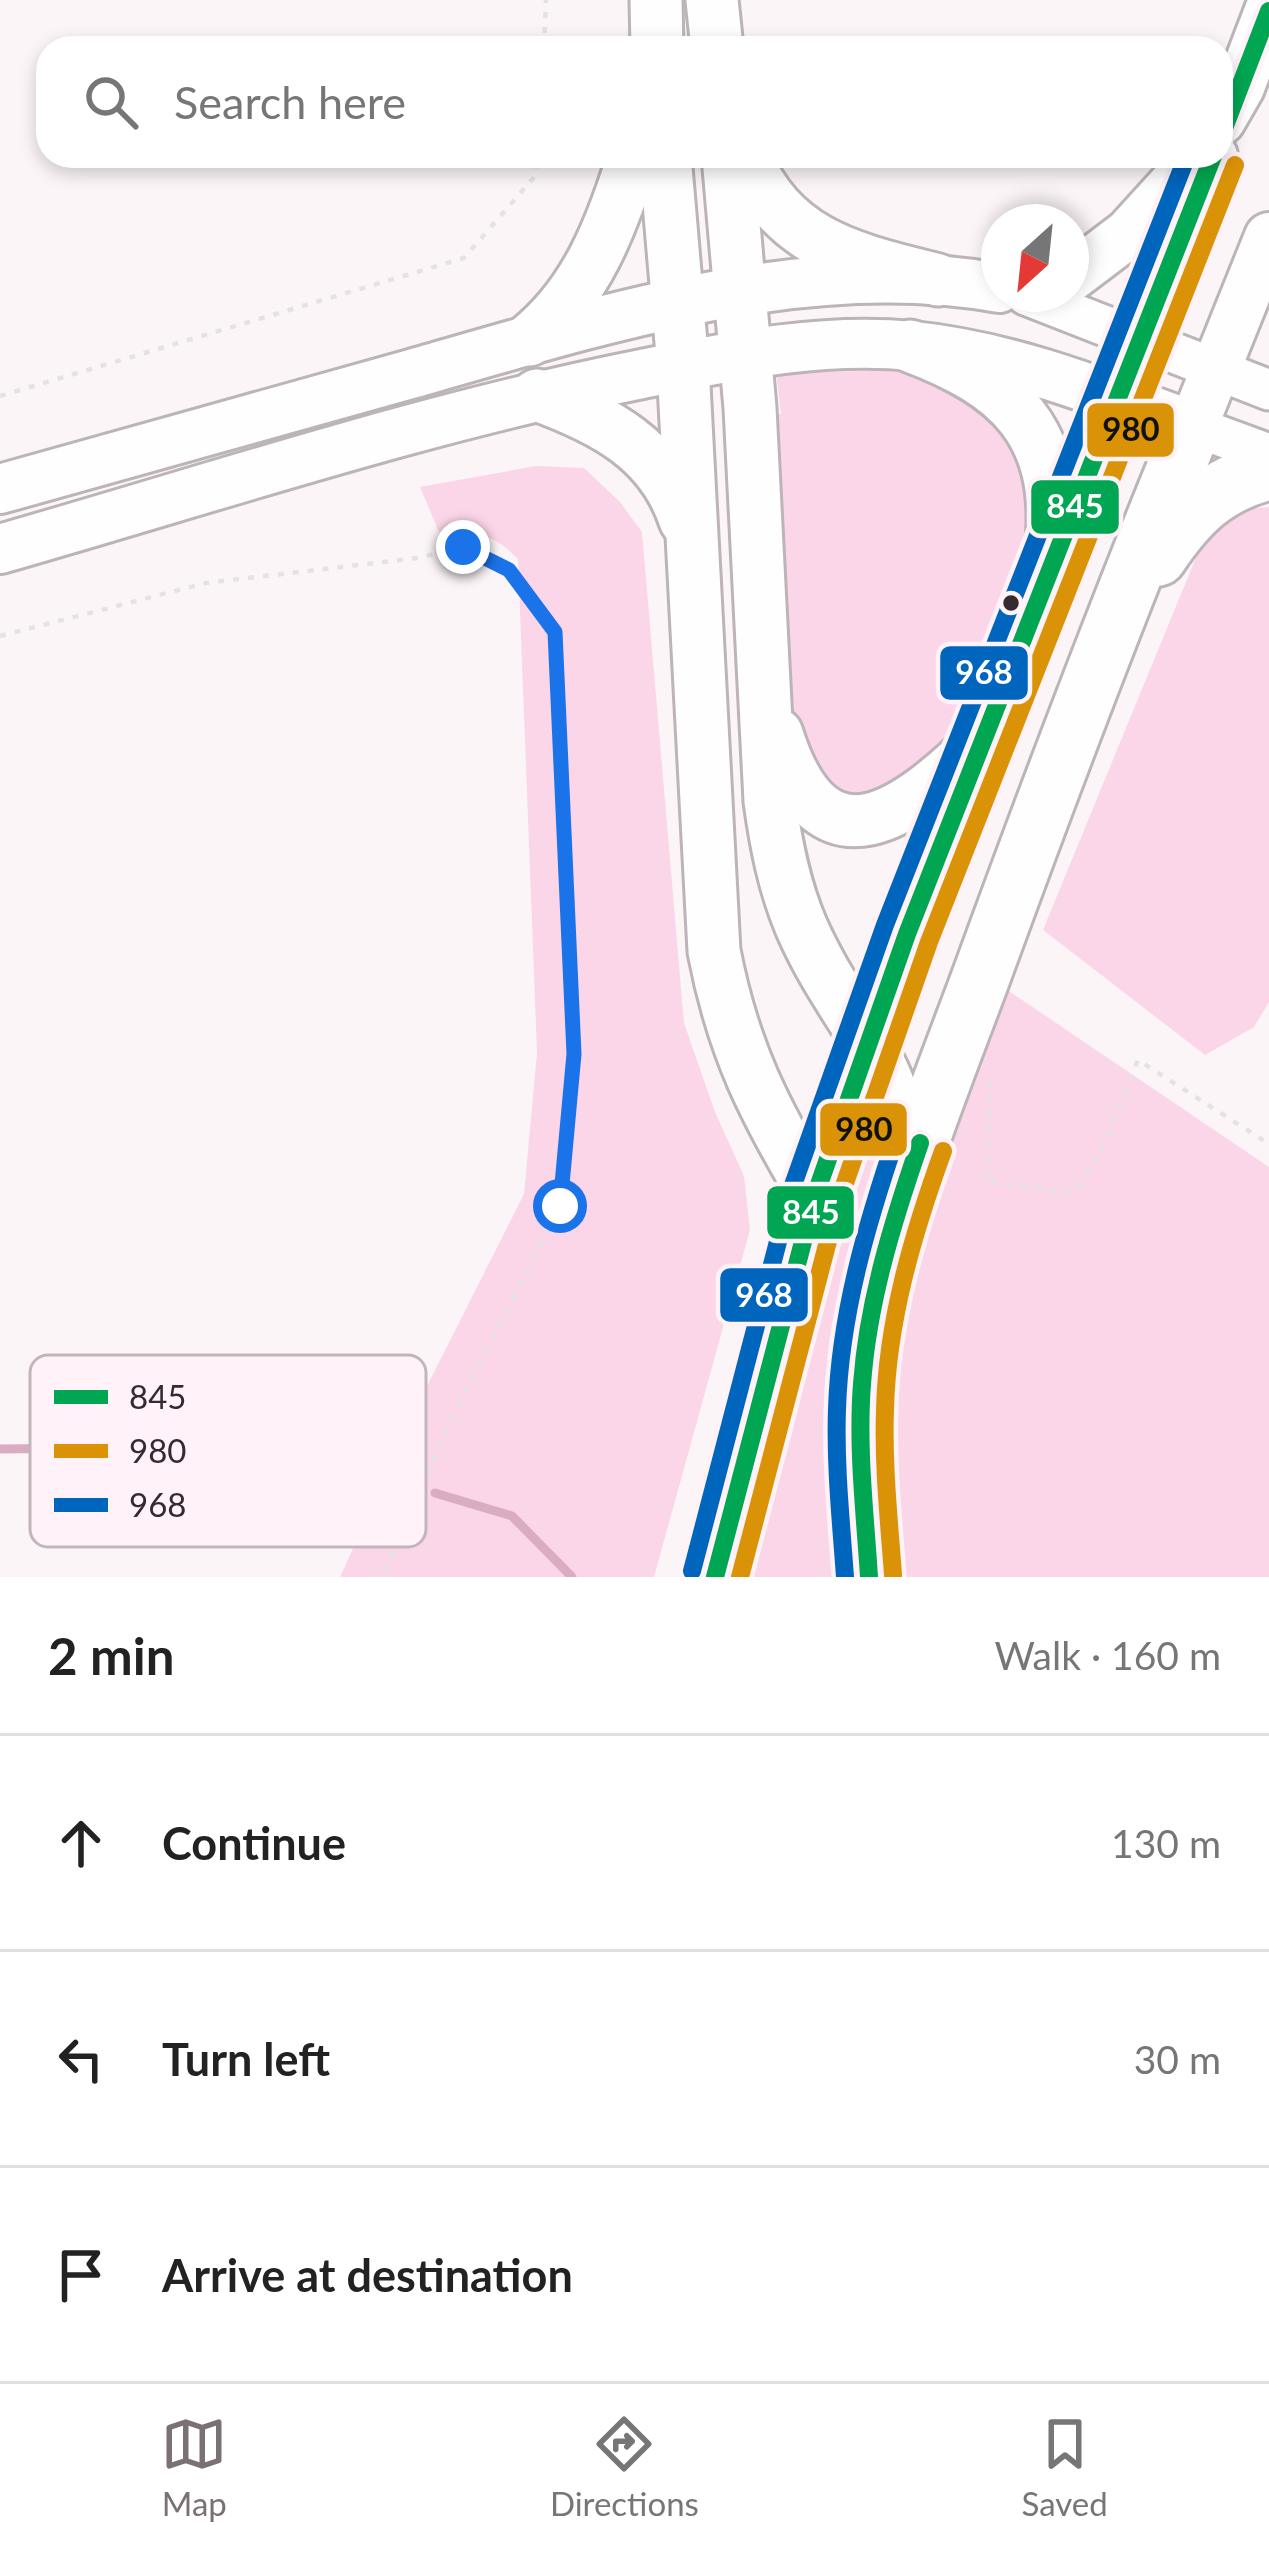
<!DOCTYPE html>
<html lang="en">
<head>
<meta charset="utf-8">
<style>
	body { margin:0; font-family:Lato,sans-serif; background:#f2f2f2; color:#222 }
	.compass { position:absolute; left:981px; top:204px; width:108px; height:108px; border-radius:50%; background:#fff; box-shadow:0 6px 18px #0003; rotate:207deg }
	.stop { position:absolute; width:36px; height:36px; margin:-27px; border:9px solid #1a73e8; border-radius:50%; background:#fff }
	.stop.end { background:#1a73e8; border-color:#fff; box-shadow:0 3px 12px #0008 }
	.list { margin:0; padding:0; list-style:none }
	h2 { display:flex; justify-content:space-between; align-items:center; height:156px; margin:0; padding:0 48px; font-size:51px }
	h2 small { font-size:39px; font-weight:400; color:#767676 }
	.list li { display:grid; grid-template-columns:78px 1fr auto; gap:36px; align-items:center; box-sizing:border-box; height:216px; padding:0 48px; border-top:3px solid #e0e0e0 }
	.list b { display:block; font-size:45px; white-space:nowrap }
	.list em { font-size:39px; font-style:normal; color:#767676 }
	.icon { flex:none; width:66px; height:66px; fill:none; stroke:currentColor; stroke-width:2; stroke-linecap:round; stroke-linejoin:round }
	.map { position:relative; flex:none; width:1269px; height:1577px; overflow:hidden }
	.search { position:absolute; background:#fff; box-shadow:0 6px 18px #0003; left:36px; right:36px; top:36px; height:132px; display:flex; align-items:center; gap:30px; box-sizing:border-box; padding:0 42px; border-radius:36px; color:#767676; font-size:45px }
	.sheet { height:804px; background:#fff }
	nav { display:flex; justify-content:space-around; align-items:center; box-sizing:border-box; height:168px; border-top:3px solid #e0e0e0; background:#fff; font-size:33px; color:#767676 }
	nav a { display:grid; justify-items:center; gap:6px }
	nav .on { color:#7b7175 }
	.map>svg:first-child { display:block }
	.green { fill:#fbd6e8 }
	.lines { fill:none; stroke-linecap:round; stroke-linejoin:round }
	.stream { stroke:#d9acc1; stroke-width:9 }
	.tertiary-casing { stroke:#bcb4b8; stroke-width:45 }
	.primary-casing { stroke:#bcb4b8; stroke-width:54 }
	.trunk-casing { stroke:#bcb4b8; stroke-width:57 }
	.motorway-casing { stroke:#bcb4b8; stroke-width:63 }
	.path { stroke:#e5e2e4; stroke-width:4.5; stroke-dasharray:6 9; stroke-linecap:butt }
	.tertiary { stroke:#fffefe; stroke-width:39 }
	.primary { stroke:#fffefe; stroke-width:48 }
	.trunk { stroke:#fffefe; stroke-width:51 }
	.motorway { stroke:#fffefe; stroke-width:57 }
	.bus-1-casing { stroke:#fff2f8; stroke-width:27 }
	.bus-2-casing { stroke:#fff2f8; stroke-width:27 }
	.bus-3-casing { stroke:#fff2f8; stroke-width:27 }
	.bus-1 { stroke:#00a651; stroke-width:18 }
	.bus-2 { stroke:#da9307; stroke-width:18 }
	.bus-3 { stroke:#0065bd; stroke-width:18 }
	.route { stroke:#1a73e8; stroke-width:15 }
	.bus-dot { fill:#352a2f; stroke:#fff2f8; stroke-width:4.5 }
	.key { fill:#fff2f8; stroke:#c2b6bc; stroke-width:3 }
	.key-label { font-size:33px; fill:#352a2f }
	.line-badge { stroke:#fff2f8; stroke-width:4.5 }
	.badge-label { font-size:33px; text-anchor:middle; font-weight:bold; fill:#fff }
	.pale-badge-label { font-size:33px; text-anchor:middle; font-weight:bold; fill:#111 }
</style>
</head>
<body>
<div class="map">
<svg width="1269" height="1577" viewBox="0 0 1269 1577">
	<rect width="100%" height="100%" fill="#fcf5f8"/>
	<g class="green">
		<polygon points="902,370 952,381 1024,448 1033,537 980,674 924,774 848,807 794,744 766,414 781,414 776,373"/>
		<path d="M536 466 584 468 620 502 642 532 684 1023 715 1112 744 1176 750 1230 654 1577H340L424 1392 524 1194 537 1053 518 559C493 533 473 531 439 532L420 487Z"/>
		<path d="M1269 507V1002L1254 1027 1205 1055 1043 930 1202 543C1223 519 1237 509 1269 507Z"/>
		<polygon points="997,983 1269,1167 1269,1577 891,1577 881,1378 933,1168"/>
		<polygon points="867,1122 879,1128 886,1148 837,1444 840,1577 752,1577 791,1437"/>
	</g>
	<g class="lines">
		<g class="stream">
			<polyline points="0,1449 283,1446 406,1484"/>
			<polyline points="435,1493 512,1516 572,1577"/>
		</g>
		<defs>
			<g id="tertiary">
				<polyline points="1026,295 1269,390"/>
				<polyline points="1193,426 1269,454"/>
			</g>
			<g id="primary">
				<polyline points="1221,120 1240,87 1269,11"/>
				<polyline points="1071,277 1129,233 1199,156"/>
				<polyline points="1118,398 1213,156"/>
				<path d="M0 489C137 451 274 412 411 374 597 321 805 253 999 288"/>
				<path d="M0 549C213 488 425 417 642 374 732 356 821 337 913 346 1011 356 1102 393 1193 426L1269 237"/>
			</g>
			<g id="trunk">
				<polyline points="656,0 657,48"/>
				<polyline points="712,0 717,48"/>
				<path d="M665 156 683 366 714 951C733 1050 764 1110 815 1196"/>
				<path d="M728 156 750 408 770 801C776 844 784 886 801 926 844 1025 902 1057 907 1177"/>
				<path d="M745 156C783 245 852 258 938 280"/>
				<path d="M529 340C588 292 611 226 634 156"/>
				<path d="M910 346C1009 383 1061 431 1052 543"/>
				<path d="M537 395C603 419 662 449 685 520"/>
				<path d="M777 734C823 881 909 812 983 740L1118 398"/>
			</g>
			<g id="motorway">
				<path d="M1158 557C1188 512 1216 484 1269 471"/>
				<polyline points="715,1577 815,1196 907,934 983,740"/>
				<path d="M869 1577C864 1496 854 1413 868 1332 889 1210 938 1093 981 977 1048 793 1118 608 1193 426"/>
			</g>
		</defs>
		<use href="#tertiary" class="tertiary-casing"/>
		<use href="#primary" class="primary-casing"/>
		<use href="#trunk" class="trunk-casing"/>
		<use href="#motorway" class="motorway-casing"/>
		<g class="path">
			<polyline points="544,48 546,0"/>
			<polyline points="0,396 464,258 535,176 537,156"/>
			<polyline points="0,636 206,583 418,558 463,547 509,570 555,633 574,1054 568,1142 560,1206 457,1408 381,1577"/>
			<polyline points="990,1081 987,1182 1076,1192 1102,1149 1138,1060 1269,1144"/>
		</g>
		<use href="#tertiary" class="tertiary"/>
		<use href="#primary" class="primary"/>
		<use href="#trunk" class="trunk"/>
		<use href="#motorway" class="motorway"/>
		<defs>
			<g id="bus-1">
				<polyline points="1221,136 1269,11"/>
				<polyline points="715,1577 815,1196 907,934 1213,156"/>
				<path d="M869 1577C865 1513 857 1448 862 1384 868 1301 893 1221 920 1143"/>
			</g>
			<g id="bus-2">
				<path d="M893 1575C889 1520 883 1465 885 1410 887 1321 913 1234 943 1151"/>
				<polyline points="740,1577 838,1203 929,942 1235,165"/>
			</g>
			<g id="bus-3">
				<polyline points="692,1571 792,1188 885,925 1187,156"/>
				<path d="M845 1577C841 1521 835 1465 837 1409 840 1314 867 1223 897 1135"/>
			</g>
		</defs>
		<use href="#bus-1" class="bus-1-casing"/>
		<use href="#bus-2" class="bus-2-casing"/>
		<use href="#bus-3" class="bus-3-casing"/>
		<use href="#bus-1" class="bus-1"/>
		<use href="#bus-2" class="bus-2"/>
		<use href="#bus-3" class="bus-3"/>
	</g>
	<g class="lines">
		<polyline class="route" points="463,547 509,570 555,632 574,1054 560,1206"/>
	</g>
	<circle class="bus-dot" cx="1011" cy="603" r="10"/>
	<rect x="30" y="1355" width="396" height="192" rx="18" class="key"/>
	<rect x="54" y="1390" width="54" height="14" fill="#00a651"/>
	<rect x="54" y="1444" width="54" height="14" fill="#da9307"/>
	<rect x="54" y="1498" width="54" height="14" fill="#0065bd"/>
	<g class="key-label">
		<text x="129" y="1409">845</text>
		<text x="129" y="1463">980</text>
		<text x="129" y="1517">968</text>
	</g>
	<g class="line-badge">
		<rect x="1085" y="401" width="91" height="58" rx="12" fill="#da9307"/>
		<rect x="1029" y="478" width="92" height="58" rx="12" fill="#00a651"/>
		<rect x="938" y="644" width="92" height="58" rx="12" fill="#0065bd"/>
		<rect x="818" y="1101" width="91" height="57" rx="12" fill="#da9307"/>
		<rect x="765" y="1184" width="91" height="57" rx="12" fill="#00a651"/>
		<rect x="718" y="1266" width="92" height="58" rx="12" fill="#0065bd"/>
	</g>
	<g class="badge-label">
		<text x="1075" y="518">845</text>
		<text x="984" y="684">968</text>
		<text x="811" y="1224">845</text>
		<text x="764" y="1307">968</text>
	</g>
	<g class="pale-badge-label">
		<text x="1131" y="441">980</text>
		<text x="864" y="1141">980</text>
	</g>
</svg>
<svg class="compass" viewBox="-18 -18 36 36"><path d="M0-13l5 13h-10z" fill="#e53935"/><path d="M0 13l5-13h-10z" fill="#767676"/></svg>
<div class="stop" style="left:560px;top:1206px"></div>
<div class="stop end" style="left:463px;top:547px"></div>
<div class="search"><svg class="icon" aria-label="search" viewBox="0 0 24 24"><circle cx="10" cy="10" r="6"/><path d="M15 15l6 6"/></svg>Search here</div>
</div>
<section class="sheet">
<h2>2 min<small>Walk · 160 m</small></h2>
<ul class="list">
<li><svg class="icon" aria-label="ahead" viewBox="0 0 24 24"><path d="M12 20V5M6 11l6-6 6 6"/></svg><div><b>Continue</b></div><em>130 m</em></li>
<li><svg class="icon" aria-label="left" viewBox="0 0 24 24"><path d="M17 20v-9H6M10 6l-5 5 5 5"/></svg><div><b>Turn left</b></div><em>30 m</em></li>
<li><svg class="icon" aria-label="arrive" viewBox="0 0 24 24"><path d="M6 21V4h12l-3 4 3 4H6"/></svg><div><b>Arrive at destination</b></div></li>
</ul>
</section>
<nav>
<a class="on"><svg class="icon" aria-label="map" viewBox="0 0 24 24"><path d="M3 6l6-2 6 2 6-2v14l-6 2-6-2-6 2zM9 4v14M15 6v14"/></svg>Map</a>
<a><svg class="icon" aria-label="directions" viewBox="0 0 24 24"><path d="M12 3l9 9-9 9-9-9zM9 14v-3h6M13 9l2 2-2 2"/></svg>Directions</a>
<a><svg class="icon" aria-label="saved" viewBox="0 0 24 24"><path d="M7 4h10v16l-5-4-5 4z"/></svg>Saved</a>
</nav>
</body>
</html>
